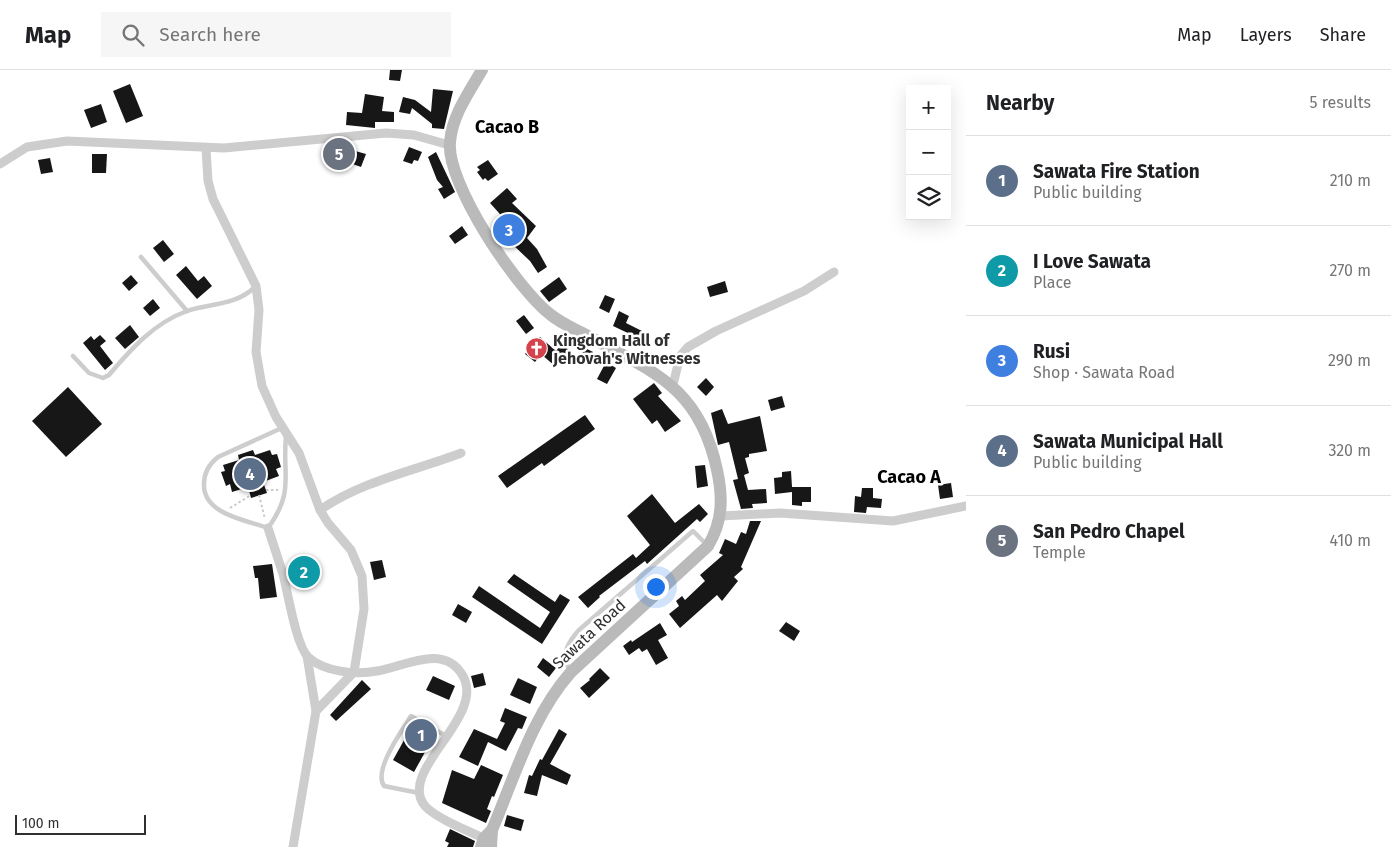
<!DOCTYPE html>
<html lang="en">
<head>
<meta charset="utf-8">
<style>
	body { margin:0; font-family:"Fira Sans",sans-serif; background:#f6f6f6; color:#202124 }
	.controls { position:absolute; right:15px; top:15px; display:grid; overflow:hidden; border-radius:0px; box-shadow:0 5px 20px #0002 }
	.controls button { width:45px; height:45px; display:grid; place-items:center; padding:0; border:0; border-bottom:1px solid #e0e0e0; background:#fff; color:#202124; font:25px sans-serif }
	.scale { position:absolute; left:15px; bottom:12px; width:131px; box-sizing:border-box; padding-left:5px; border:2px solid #303030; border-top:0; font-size:14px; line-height:18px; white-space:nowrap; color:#303030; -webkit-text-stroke:4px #fff; paint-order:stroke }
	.you { position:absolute; left:655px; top:516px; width:18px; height:18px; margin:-12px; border:4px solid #fff; border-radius:50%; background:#1a73e8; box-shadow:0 0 0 8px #1a73e833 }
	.badge { display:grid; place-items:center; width:32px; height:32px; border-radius:50%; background:#111827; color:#fff; font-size:16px; font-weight:700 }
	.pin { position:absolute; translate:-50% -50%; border:2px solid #fff; box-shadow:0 1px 5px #0006 }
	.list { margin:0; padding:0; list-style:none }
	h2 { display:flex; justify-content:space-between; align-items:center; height:65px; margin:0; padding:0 20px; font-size:21px }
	h2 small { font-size:16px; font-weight:400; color:#757577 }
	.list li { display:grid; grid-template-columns:32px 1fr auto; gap:15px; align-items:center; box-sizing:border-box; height:90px; padding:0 20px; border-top:1px solid #e0e0e0 }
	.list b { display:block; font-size:19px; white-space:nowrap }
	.list p { margin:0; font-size:16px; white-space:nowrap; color:#757577 }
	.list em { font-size:16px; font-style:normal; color:#757577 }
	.icon { flex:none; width:28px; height:28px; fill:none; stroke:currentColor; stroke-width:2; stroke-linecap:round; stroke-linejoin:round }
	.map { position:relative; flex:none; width:966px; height:777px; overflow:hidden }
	header { display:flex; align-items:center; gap:30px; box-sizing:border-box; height:70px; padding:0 25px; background:#fff; border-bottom:1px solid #e0e0e0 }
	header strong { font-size:24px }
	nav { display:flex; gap:28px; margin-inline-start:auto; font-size:18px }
	.search { width:350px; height:45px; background:#f6f6f6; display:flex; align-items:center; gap:12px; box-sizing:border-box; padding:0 18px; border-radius:0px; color:#757577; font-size:19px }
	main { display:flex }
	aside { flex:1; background:#fff }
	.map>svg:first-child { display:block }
	.building { fill:#171717 }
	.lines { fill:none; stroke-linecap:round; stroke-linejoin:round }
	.path { stroke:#cacaca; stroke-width:2; stroke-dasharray:2.5 2.5; stroke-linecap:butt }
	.service { stroke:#cdcdcd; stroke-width:4.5 }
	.minor { stroke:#cdcdcd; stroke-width:9 }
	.secondary { stroke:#bababa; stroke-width:12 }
	.labels { text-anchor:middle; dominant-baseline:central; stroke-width:5; stroke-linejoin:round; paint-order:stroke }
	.poi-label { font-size:16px; font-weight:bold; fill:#303030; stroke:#fff; text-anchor:start }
	.street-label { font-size:16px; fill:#303030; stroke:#fff }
	.neighbourhood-label { font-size:18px; font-weight:bold; fill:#000; stroke:#fff }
</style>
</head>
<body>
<header>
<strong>Map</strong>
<div class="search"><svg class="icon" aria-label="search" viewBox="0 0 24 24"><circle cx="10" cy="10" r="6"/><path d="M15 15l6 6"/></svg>Search here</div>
<nav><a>Map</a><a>Layers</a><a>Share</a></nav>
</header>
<main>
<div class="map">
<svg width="966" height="777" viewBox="0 0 966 777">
	<rect width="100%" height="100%" fill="#fff"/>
	<g class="building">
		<polygon points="390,0 402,0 400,11 389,10"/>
		<polygon points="130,14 143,46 126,53 113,21"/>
		<polygon points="433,19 453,21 444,59 432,58 432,54 412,38 410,44 399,42 403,27 415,30 431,42"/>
		<polygon points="365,24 384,27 382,41 394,42 394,52 375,52 375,58 346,55 347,42 362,43"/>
		<polygon points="101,34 107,52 91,58 84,40"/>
		<polygon points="334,75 366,84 361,97 344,91 343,94 329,90"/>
		<polygon points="409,77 422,82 418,91 414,90 412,94 403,91"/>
		<polygon points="436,82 455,122 444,129 438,119 443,117 437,110 428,87"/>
		<polygon points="92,84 107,84 106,103 92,103"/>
		<polygon points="50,88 53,102 41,104 38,90"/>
		<polygon points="488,90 498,104 488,111 485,108 483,110 477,102 480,100 477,97"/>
		<polygon points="507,118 517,129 512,133 536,156 527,168 537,179 547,197 538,203 530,191 512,174 516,170 502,159 507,152 490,133"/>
		<polygon points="462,156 468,165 455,174 449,166"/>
		<polygon points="163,170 174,184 164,192 153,178"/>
		<polygon points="186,196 198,211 204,206 212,216 197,229 176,205"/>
		<polygon points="131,205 138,213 129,221 122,213"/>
		<polygon points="559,207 567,219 549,232 540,221"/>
		<polygon points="725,211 728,222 710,227 707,217"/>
		<polygon points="605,225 615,229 609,243 599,238"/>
		<polygon points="153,229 160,238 150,246 143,238"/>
		<polygon points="619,241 629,246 626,253 644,262 639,272 631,268 632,265 613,256"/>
		<polygon points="524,245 534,258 526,264 516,251"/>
		<polygon points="130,255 139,267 125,279 115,268"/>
		<polygon points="100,265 106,271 100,276 113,293 105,300 83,273 91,266 94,270"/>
		<polygon points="540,267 556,281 562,274 570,281 556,297 541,284 535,292 525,284"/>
		<polygon points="585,278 593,282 587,295 578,291"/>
		<polygon points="606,292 616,298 607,314 597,309"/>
		<polygon points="706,308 714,317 706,326 697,317"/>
		<polygon points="654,313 662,323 658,326 681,351 665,362 657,350 652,354 633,329"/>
		<polygon points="68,317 102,354 66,387 32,351"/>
		<polygon points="782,326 785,337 771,341 768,330"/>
		<polygon points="722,339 728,354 760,346 767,381 749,384 749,387 745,388 749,403 744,405 748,420 766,419 767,433 752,434 753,438 741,439 733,410 738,409 729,372 718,375 711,343"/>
		<polygon points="585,345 595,359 544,396 542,393 507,418 498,406"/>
		<polygon points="253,380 255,385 270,380 272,385 277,384 281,397 276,399 279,406 263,412 267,423 251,428 248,417 232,422 230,414 226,416 221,402 225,401 223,395 239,390 238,385"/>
		<polygon points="705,395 708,416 697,418 695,396"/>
		<polygon points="791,401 792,417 811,417 811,432 802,432 802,436 792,435 792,422 775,424 774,408 782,407 782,402"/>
		<polygon points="951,413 953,427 940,429 938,415"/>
		<polygon points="862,418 873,418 873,428 882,429 881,438 867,437 866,443 854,442 855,426 861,427"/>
		<polygon points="652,424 675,453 699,434 708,444 700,452 697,449 647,494 645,491 599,526 600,527 588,538 578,527 633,484 636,488 650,475 627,446"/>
		<polygon points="750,451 761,451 741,497 743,499 734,507 738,511 722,531 717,525 680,558 669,544 679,536 676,531 682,526 685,530 705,511 700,505 723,485 719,483 725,469 736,474 741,462 746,464"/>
		<polygon points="382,490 386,507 374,510 370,492"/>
		<polygon points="272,494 277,527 260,529 258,508 255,508 253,496"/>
		<polygon points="514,504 555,532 560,524 570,530 542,574 472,527 479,516 540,558 550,542 507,512"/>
		<polygon points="458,534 472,542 466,553 452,545"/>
		<polygon points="786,552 800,561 794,571 779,561"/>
		<polygon points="660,553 667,565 658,570 668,588 656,595 647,579 642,582 639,578 629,585 623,576 631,570 632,572"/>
		<polygon points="543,588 556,598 549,607 537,597"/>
		<polygon points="600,598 610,608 589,628 580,618 590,610 589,609"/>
		<polygon points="483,603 486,615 474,618 471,606"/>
		<polygon points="433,606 455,616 449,630 426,620"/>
		<polygon points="518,608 537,617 530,634 510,625"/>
		<polygon points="362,610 371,619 336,651 330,645"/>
		<polygon points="505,638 527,647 522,659 518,658 506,681 488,672 478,696 459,687 474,659 497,669 505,653 500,651"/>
		<polygon points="413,654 434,666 414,702 393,690"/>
		<polygon points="559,659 567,664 550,694 571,705 567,715 542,705 537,726 524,723 529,705 532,706 540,689 542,690"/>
		<polygon points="481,695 503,705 494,727 492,726 487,739 491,741 486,753 442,733 452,700 474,709"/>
		<polygon points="507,745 524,750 521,761 504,756"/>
		<polygon points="450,759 475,771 473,777 447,777 449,773 445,771"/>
	</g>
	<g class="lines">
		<g class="path">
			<polyline points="266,420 278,420"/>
			<polyline points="259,425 265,449"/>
			<polyline points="230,438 251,425"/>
		</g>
		<g class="service">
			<polyline points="141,187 187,241"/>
			<path d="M73 286 89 303 103 308 109 305C131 279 154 253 187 241 211 233 235 236 255 217"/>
			<path d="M284 357 218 387C209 394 204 402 204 414 203 444 245 450 268 458 295 421 282 405 286 366"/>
			<path d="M570 601C560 585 568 572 579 560L693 461 707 475"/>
			<path d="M419 723 384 716C373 700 402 661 411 646L446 666"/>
		</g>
		<g class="minor">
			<polyline points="206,79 208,111 213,129 256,216 259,240 256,282 262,316 276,347 299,383 320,440 328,453 351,480 362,506 364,539 354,602 316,641"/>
			<polyline points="0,94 27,77 67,71 224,78 386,63 414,65 449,75"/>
			<polyline points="673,315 680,286 688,277 716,261 804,221 834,202"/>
			<path d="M320 440C362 411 414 401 461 383"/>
			<polyline points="721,446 780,443 893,451 966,436"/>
			<path d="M268 458C273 473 278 489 283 504 288 523 296 575 308 587 324 602 356 605 377 601 404 597 444 572 463 606 486 648 396 701 425 736 437 749 471 762 488 770"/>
			<polyline points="293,777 316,641 307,586"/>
		</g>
		<g class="secondary">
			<path d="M481 777 484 768 492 760C515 706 532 646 571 602L708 476C723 451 723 427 717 400 700 319 656 303 590 267 577 260 562 254 551 245 517 219 446 114 450 72 452 46 469 22 482 0"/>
			<polyline points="491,777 492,760"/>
		</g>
	</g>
	<defs>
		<symbol id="church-disc" viewBox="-11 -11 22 22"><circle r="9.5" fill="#d6424c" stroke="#fff"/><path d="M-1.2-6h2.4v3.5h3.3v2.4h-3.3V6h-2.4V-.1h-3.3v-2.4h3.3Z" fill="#fff"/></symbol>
	</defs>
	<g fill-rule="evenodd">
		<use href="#church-disc" x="524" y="266" width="25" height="25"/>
	</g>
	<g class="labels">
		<g class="poi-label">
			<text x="553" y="270">Kingdom Hall of<tspan x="553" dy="18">Jehovah's Witnesses</tspan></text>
		</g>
		<g class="street-label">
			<text transform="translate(589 564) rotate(-43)">Sawata Road</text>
		</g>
		<g class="neighbourhood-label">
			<text x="507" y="57">Cacao B</text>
			<text x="909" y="407">Cacao A</text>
		</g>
	</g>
</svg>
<div class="controls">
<button>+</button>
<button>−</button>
<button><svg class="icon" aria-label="layers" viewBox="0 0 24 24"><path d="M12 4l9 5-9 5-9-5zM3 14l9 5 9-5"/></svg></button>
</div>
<div class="scale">100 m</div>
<div class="you"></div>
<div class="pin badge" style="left:421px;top:665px;background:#5c6f8a">1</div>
<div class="pin badge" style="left:304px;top:502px;background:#0f9aa8">2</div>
<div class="pin badge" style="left:509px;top:160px;background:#3f7fe0">3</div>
<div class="pin badge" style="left:250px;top:404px;background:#5c6f8a">4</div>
<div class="pin badge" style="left:339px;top:84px;background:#6b7280">5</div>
</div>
<aside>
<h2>Nearby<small>5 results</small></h2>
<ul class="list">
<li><span class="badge" style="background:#5c6f8a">1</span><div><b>Sawata Fire Station</b><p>Public building</p></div><em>210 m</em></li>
<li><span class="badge" style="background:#0f9aa8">2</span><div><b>I Love Sawata</b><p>Place</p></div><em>270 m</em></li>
<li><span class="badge" style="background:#3f7fe0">3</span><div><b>Rusi</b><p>Shop · Sawata Road</p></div><em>290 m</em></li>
<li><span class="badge" style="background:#5c6f8a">4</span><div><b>Sawata Municipal Hall</b><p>Public building</p></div><em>320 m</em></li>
<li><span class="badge" style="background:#6b7280">5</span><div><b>San Pedro Chapel</b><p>Temple</p></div><em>410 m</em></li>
</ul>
</aside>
</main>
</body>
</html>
